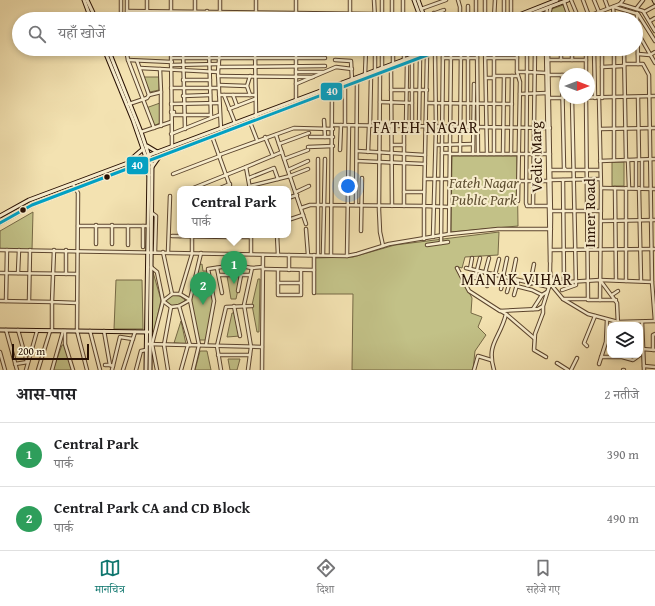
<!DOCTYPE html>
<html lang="hi">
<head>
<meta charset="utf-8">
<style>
	body { margin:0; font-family:"Gentium Book Plus","Noto Serif Devanagari",serif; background:#f6f6f6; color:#202124 }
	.controls { position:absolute; right:12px; bottom:12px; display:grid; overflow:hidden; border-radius:8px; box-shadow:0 2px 6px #0003 }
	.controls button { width:36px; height:36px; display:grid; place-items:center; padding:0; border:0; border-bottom:1px solid #e0e0e0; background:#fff; color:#202124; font:20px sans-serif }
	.compass { position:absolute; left:559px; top:68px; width:36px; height:36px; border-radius:50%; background:#fff; box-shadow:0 2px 6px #0003; rotate:90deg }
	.scale { position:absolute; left:12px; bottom:10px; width:77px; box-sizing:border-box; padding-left:4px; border:2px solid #291103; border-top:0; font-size:11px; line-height:14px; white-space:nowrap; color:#291103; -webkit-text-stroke:3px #f7eccc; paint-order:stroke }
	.you { position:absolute; left:348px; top:186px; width:14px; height:14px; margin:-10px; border:3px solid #fff; border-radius:50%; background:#1a73e8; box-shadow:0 0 0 6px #1a73e833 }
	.badge { display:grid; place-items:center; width:26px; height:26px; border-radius:50%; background:#0f766e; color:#fff; font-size:13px; font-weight:700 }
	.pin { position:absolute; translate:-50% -33px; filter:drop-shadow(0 1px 2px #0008) }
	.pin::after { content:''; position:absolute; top:21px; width:14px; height:12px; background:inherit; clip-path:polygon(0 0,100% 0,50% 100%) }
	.popup { position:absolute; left:177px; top:186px; width:114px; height:52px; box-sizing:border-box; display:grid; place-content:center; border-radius:8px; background:#fff; filter:drop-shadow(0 1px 3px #0005); font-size:13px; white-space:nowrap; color:#757577 }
	.popup b { font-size:15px; color:#202124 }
	.popup::after { content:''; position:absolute; left:50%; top:100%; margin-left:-8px; border:8px solid transparent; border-top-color:#fff }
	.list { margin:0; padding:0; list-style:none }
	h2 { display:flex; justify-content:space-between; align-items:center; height:52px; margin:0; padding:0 16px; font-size:17px }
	h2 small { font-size:13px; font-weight:400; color:#757577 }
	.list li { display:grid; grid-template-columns:26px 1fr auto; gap:12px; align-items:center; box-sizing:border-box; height:64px; padding:0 16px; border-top:1px solid #e0e0e0 }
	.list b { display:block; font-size:15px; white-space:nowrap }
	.list p { margin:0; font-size:13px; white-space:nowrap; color:#757577 }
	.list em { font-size:13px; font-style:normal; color:#757577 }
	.icon { flex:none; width:22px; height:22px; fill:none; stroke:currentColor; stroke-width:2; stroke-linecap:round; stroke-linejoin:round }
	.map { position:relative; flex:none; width:655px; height:370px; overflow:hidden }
	.search { position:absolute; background:#fff; box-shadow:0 2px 6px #0003; left:12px; right:12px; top:12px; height:44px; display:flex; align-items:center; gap:10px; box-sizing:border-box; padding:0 14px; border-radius:22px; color:#757577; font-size:15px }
	.sheet { height:180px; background:#fff }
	nav { display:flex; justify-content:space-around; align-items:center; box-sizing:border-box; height:56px; border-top:1px solid #e0e0e0; background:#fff; font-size:11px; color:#757577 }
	nav a { display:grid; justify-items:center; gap:2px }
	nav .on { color:#0f766e }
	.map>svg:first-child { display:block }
	.green { fill:#c2c187; stroke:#766945 }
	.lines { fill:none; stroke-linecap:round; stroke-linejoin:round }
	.street-casing { stroke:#5c452e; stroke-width:4.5 }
	.secondary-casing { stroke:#291103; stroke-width:5 }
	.street { stroke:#f7eccc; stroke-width:2.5 }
	.secondary { stroke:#f7eccc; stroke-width:3 }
	.bus-1-casing { stroke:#f7eccc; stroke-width:6 }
	.bus-1 { stroke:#02a1c4; stroke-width:3 }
	.bus-dot { fill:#291103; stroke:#f7eccc; stroke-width:1.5 }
	.labels { text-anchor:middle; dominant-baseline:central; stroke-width:4; stroke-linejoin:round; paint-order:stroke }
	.street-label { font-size:15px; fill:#291103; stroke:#f7eccc }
	.park-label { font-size:15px; font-style:italic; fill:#5f4f31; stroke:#f7eccc }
	.neighbourhood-label { font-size:16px; letter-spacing:1px; fill:#291103; stroke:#f7eccc }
	.line-badge { stroke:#f7eccc; stroke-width:1.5 }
	.badge-label { font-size:11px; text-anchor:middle; font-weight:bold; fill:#fff }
</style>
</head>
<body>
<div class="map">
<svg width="655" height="370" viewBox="0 0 655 370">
	<rect width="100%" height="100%" fill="#f3e2b1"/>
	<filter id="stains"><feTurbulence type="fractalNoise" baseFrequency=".005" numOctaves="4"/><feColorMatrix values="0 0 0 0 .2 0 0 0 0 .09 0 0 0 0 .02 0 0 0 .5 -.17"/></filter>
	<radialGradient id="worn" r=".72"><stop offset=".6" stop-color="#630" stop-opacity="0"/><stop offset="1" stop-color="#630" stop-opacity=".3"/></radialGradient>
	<g class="green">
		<polygon points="563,5 569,19 546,19 549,17 549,10"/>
		<polygon points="143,77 159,77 159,90 150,92"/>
		<polygon points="160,103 160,123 153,126 146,108"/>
		<polygon points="452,156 517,156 518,226 451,232"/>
		<rect x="612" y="162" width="12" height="24"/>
		<polygon points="33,212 32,250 0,250 0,231"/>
		<polygon points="499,232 498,255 465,257 462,268 458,267 459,273 472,298 471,313 482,317 478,327 486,335 475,351 473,370 352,370 353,294 314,294 314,258 353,257 395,245"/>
		<polygon points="202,264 203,271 208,271 215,301 207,340 199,340 190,300 199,265"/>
		<polygon points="153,272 161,300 154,332 152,331"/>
		<polygon points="241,275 236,299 231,299 227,276"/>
		<polygon points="258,279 260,279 259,332 257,332 252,305"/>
		<polygon points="116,280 142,280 143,329 114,329"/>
		<polygon points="172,295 180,296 185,300 179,306 172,306 166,301"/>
		<polygon points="232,313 236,313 240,336 227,337"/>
		<polygon points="181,321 186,344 174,343"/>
		<polygon points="62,345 64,345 72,370 53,370"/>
		<polygon points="200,351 207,351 211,370 195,370"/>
		<polygon points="228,359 240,359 237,370 230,370"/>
	</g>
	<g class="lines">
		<defs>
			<g id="street">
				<polyline points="147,0 147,19"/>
				<polyline points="171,0 171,19"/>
				<polyline points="195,0 195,19"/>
				<polyline points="220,0 220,19"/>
				<polyline points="296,0 296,19"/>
				<polyline points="374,0 375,19"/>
				<polyline points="392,0 392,19"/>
				<polyline points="403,0 403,19"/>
				<polyline points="458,0 460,7 460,19"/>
				<polyline points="504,0 504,19"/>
				<polyline points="571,0 579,19"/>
				<polyline points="583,0 589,16"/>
				<polyline points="594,0 599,12"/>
				<polyline points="605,0 608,8"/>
				<polyline points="564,2 570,19"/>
				<polyline points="620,4 623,0"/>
				<polyline points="613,7 614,19"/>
				<polyline points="614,7 638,14 655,41"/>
				<polyline points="421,9 446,0"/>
				<polyline points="636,9 643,0"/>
				<polyline points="127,11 375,14"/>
				<polyline points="207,11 207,19"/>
				<polyline points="441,11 444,19"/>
				<polyline points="644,12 655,6"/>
				<polyline points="434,13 436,19"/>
				<polyline points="637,13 638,64"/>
				<polyline points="424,17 444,10"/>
				<polyline points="511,18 511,0"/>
				<polyline points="121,19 121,0"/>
				<polyline points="127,19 127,0"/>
				<polyline points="256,19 256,0"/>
				<polyline points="350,19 350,0"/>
				<polyline points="382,19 382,0"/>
				<polyline points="468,19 468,6"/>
				<polyline points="476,19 476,0"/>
				<polyline points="485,19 485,0"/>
				<polyline points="494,19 495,0"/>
				<polyline points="546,19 547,8"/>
				<polyline points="548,19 551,6"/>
				<polyline points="581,19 620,4 643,11 655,31"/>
				<polyline points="650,21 655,18"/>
				<polyline points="638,33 655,63"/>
				<polyline points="126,49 128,60 154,128"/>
				<polyline points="171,49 172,147"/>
				<polyline points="183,49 185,129"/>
				<polyline points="209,49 211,118 219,115"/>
				<polyline points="220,49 218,72 221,129"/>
				<polyline points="249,49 295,49"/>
				<polyline points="255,49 256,116"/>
				<polyline points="364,49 375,49"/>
				<polyline points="393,49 393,64"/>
				<polyline points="404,49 404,60"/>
				<polyline points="468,49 468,127"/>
				<polyline points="477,49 478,154"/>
				<polyline points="485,49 487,154"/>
				<polyline points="517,49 517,72 520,82 518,201"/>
				<polyline points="546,49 550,262"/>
				<polyline points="548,49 551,217 550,271 553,287 563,299 588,314 618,322 655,321"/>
				<polyline points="586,49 586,74"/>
				<polyline points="594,49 595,98"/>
				<polyline points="602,49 602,98"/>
				<polyline points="624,49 626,160"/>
				<polyline points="109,51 172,51 175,49"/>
				<polyline points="638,54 650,55 655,52"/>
				<polyline points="427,55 424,206 449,207"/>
				<polyline points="172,58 325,58"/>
				<polyline points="443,58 477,58"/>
				<polyline points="486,58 517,58"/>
				<polyline points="128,60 172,62"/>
				<polyline points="335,60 351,61 352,80"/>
				<polyline points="548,60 586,60"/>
				<polyline points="561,60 561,49"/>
				<polyline points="572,60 572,49"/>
				<polyline points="624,64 643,64 649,75 652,282 655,321"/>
				<polyline points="171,65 219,64"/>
				<polyline points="219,67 325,66"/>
				<polyline points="602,67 624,66"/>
				<polyline points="140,68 218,72"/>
				<polyline points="382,68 382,49"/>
				<polyline points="391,69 392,206"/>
				<polyline points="375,71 375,49"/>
				<polyline points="296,72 323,72"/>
				<polyline points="517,72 527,72 527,49"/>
				<polyline points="380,73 379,210 380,232 383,246"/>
				<polyline points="546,73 527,72 526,203 527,206 549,206"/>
				<polyline points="365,75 366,49"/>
				<polyline points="549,75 565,75"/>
				<polyline points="562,75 564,168 566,170 600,170"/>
				<polyline points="218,76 313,77"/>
				<polyline points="250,76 247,86 250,95"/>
				<polyline points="494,76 517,76"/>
				<polyline points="486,78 494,78"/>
				<polyline points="183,80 210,80"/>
				<polyline points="296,84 336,67 352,69"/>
				<polyline points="219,85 247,86"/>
				<polyline points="345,86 345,125"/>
				<polyline points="171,88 219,88"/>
				<polyline points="391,90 427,90"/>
				<polyline points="161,92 161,126"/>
				<polyline points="520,94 547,93"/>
				<polyline points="149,95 161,92 160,69"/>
				<polyline points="219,95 255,95"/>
				<polyline points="224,95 235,123"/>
				<polyline points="233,95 237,106"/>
				<polyline points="183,96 210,95"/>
				<polyline points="638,97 639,160"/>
				<polyline points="549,98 563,98"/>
				<polyline points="567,98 655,96"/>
				<polyline points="586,98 588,300 616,300"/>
				<polyline points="599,98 601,188 600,300"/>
				<polyline points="296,100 296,49"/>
				<polyline points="380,102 412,103"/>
				<polyline points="427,103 512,104"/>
				<polyline points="129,104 147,98 149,95 137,61"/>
				<polyline points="171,104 219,103"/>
				<polyline points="229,109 255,99"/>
				<polyline points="171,112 174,112 173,115 211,115"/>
				<polyline points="324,120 325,137"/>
				<polyline points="250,122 257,140"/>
				<polyline points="333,125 550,128"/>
				<polyline points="370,126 371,76"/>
				<polyline points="404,126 404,206"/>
				<polyline points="406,127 407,63"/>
				<polyline points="412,127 412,61"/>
				<polyline points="419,127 420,58"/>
				<polyline points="600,129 655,128"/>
				<polyline points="141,132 171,122"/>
				<polyline points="171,134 211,118"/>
				<polyline points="276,135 306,224"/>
				<polyline points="212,136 231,189"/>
				<polyline points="265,137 273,156"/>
				<polyline points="310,137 333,137"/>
				<polyline points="279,144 309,133"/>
				<polyline points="392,145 404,145"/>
				<polyline points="436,145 473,144"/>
				<polyline points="308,147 333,146"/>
				<polyline points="340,150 341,125"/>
				<polyline points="357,151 425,155"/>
				<polyline points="368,152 369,126"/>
				<polyline points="442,153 448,153"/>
				<polyline points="450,154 550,154"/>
				<polyline points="460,154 461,49"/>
				<polyline points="473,154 474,84"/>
				<polyline points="494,154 494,49"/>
				<polyline points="503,154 504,77"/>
				<polyline points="511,154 512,76"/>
				<polyline points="219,155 294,128 333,129"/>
				<polyline points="284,159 308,150"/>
				<polyline points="318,159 318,255"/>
				<polyline points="614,160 614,49"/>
				<polyline points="628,160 629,188"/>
				<polyline points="636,160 636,188"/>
				<polyline points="642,160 642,188"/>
				<polyline points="357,161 425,164"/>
				<polyline points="600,161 655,159"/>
				<polyline points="246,167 282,152"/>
				<polyline points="288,170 308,161"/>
				<polyline points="550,170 565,170"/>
				<polyline points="173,174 220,156"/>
				<polyline points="249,178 274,168 278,179"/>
				<polyline points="425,179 450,179"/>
				<polyline points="550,180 600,179"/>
				<polyline points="563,180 564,281"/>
				<polyline points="519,181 547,181"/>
				<polyline points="73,184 78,193 77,331 87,370"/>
				<polyline points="250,186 290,176 308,169"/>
				<polyline points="601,188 655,189"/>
				<polyline points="615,188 616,280"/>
				<polyline points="639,188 641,281"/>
				<polyline points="191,189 246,167 250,189"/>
				<polyline points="218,189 230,184"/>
				<polyline points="296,192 309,186"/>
				<polyline points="404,192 424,192"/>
				<polyline points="288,198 297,195"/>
				<polyline points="356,205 357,81"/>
				<polyline points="533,206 535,49"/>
				<polyline points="301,208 310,205 318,205 424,206 424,239"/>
				<polyline points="551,211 601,211"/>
				<polyline points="152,213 156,216 155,252"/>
				<polyline points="288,220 303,215"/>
				<polyline points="601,221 655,220"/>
				<polyline points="78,226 148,226"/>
				<polyline points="306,229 308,255"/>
				<polyline points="361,231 362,178"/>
				<polyline points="449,234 451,49"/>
				<polyline points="230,235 230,237 251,237"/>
				<polyline points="251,235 251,254"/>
				<polyline points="277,235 278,255"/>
				<polyline points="172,236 230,237"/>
				<polyline points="180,236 180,193"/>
				<polyline points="433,237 436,127 435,52"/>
				<polyline points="441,243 443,49"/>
				<polyline points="96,244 96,225"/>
				<polyline points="112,244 112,225"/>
				<polyline points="128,245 128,226"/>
				<polyline points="427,245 448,242"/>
				<polyline points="143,247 143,226"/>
				<polyline points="0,250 347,256 357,254 389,244 449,234 498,229 551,229"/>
				<polyline points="54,250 52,302 77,303"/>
				<polyline points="551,250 655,249"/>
				<polyline points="163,252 172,294"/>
				<polyline points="168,252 170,196"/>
				<polyline points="236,254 235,265 252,268"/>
				<polyline points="314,255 314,293"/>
				<polyline points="323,255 325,159"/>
				<polyline points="331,255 332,91"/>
				<polyline points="347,256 349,125"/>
				<polyline points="151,267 157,272 163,301 152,344 157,370"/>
				<polyline points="217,268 222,293"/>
				<polyline points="457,268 469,291 500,311 538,309 543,306 549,287"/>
				<polyline points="466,268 549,287"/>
				<polyline points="263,269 314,270"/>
				<polyline points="470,269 472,258"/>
				<polyline points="278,270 278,295 301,295 301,270"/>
				<polyline points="289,270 289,255"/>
				<polyline points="0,273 77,274"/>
				<polyline points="18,273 19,250"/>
				<polyline points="485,273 489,258"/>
				<polyline points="66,274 66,250"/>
				<polyline points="219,275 250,275"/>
				<polyline points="495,275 499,259"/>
				<polyline points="503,277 507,258"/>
				<polyline points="475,278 480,258"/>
				<polyline points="512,279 516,259"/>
				<polyline points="600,280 617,303 618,325"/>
				<polyline points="626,281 626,188"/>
				<polyline points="278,283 301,283"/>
				<polyline points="552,283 600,280 652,282"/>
				<polyline points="530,284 534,264"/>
				<polyline points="487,286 491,274"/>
				<polyline points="516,286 532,290 542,295 547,292"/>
				<polyline points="501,289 504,277"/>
				<polyline points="562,290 576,285 572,98"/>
				<polyline points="238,291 241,275"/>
				<polyline points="507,292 511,278"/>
				<polygon points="172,294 180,294 190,300 179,306 171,307 163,301"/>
				<polyline points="180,294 192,254 192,236"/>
				<polyline points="514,295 518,281"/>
				<polyline points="612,295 618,291"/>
				<polyline points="563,299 588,299"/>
				<polyline points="0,301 52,302 52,331"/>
				<polyline points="6,301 7,250"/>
				<polyline points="29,301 30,250"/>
				<polyline points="179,306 190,345"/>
				<polyline points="234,306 240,336"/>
				<polyline points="543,307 543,313 535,334 534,350 546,357"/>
				<polyline points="533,309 542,295"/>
				<polyline points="506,314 534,338"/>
				<polyline points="642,322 644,370"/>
				<polyline points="6,330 17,370"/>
				<polyline points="18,330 27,362"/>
				<polyline points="65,331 65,344 73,370"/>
				<polyline points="90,331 100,370"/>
				<polyline points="104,331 110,365 113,366"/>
				<polyline points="147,344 262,347"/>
				<polyline points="206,345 214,301 208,269 235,265"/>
				<polyline points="587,346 584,343 595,316"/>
				<polyline points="642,349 655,350"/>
				<polyline points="653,350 653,335 655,334"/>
				<polyline points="0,352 5,370"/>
				<polyline points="218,355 250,355"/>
				<polyline points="601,357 622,357 633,360 640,355"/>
				<polyline points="557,363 568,370"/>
				<polyline points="15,364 28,362"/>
				<polyline points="599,364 606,342 607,320"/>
				<polyline points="105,365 110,365"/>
				<polyline points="644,366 655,367"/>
				<polyline points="26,370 37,331"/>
				<polyline points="38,370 50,331"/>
				<polyline points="52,370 63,331"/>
				<polyline points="112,370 120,337 133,339"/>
				<polyline points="123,370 135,332"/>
				<polyline points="136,370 141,351 146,350"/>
				<polyline points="168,370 164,345 171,307"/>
				<polyline points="181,370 188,345"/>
				<polyline points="193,370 199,345 190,300 201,253"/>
				<polyline points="221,370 217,346 226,307 252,306"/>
				<polyline points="248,370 251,347 244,305 252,268 263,267"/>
				<polyline points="262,370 263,255"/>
				<polyline points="474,370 478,356 491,360"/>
				<path d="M494 370C486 343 500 339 506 314L501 311"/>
				<polyline points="571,370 577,358"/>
				<polyline points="623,370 624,370"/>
			</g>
			<g id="secondary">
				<polyline points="84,0 91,19"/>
				<polyline points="87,0 96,19"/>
				<polyline points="414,0 421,19"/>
				<polyline points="418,0 425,19"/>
				<polyline points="654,0 655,2"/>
				<polyline points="509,19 557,0"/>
				<polyline points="518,19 568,0"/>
				<polyline points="104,49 133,120 149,166 146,370"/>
				<polyline points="108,49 141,132 152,165 150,370"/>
				<polyline points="147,146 157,152"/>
				<polyline points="128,162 143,149"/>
				<polyline points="137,166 141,167 149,175"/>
				<polyline points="152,167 159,157"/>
				<polyline points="0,216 29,200 433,49"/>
				<polyline points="0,223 32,205 443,49"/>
				<polyline points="0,330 148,332"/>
			</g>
		</defs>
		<use href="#street" class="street-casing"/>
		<use href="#secondary" class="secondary-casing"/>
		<use href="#street" class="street"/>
		<use href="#secondary" class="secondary"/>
		<defs>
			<polyline id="bus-1" points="0,223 32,205 443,49"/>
		</defs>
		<use href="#bus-1" class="bus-1-casing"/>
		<use href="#bus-1" class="bus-1"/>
	</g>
	<g class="bus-dot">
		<circle cx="107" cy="177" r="3.5"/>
		<circle cx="23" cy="210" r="3.5"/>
	</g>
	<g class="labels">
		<g class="street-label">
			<text transform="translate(536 157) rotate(-91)">Vedic Marg</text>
			<text transform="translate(589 213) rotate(-90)">Inner Road</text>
		</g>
		<g class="park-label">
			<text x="484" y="182">Fateh Nagar<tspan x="484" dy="17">Public Park</tspan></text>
		</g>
		<g class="neighbourhood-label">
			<text x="426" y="127">FATEH NAGAR</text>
			<text x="517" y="279">MANAK VIHAR</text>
		</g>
	</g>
	<g class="line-badge">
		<rect x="320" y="82" width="23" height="19" rx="4" fill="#02a1c4"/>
		<rect x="126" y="156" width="23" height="19" rx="4" fill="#02a1c4"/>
	</g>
	<g class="badge-label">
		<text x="332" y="95">40</text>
		<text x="137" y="169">40</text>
	</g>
	<rect width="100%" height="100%" filter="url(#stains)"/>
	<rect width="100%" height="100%" fill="url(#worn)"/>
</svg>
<div class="controls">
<button><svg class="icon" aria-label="layers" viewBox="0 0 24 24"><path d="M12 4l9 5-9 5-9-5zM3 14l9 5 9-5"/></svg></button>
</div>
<svg class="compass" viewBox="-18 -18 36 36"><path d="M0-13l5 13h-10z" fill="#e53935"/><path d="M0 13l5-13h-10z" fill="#757577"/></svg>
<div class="scale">200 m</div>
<div class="you"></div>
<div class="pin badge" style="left:234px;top:284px;background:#2e9e5b">1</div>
<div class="popup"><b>Central Park</b>पार्क</div>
<div class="pin badge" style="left:203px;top:305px;background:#2e9e5b">2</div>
<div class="search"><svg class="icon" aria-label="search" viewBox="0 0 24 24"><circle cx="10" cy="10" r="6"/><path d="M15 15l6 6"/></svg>यहाँ खोजें</div>
</div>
<section class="sheet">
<h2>आस-पास<small>2 नतीजे</small></h2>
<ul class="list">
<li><span class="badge" style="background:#2e9e5b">1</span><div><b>Central Park</b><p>पार्क</p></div><em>390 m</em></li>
<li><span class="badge" style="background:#2e9e5b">2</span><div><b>Central Park CA and CD Block</b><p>पार्क</p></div><em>490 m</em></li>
</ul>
</section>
<nav>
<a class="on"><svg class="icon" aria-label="map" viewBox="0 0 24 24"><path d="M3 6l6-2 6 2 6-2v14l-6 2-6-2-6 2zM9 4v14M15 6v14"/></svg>मानचित्र</a>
<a><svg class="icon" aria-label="directions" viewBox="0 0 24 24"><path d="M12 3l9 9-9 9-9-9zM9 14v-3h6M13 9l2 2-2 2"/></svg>दिशा</a>
<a><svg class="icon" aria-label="saved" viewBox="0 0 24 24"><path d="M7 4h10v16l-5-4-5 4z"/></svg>सहेजे गए</a>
</nav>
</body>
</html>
